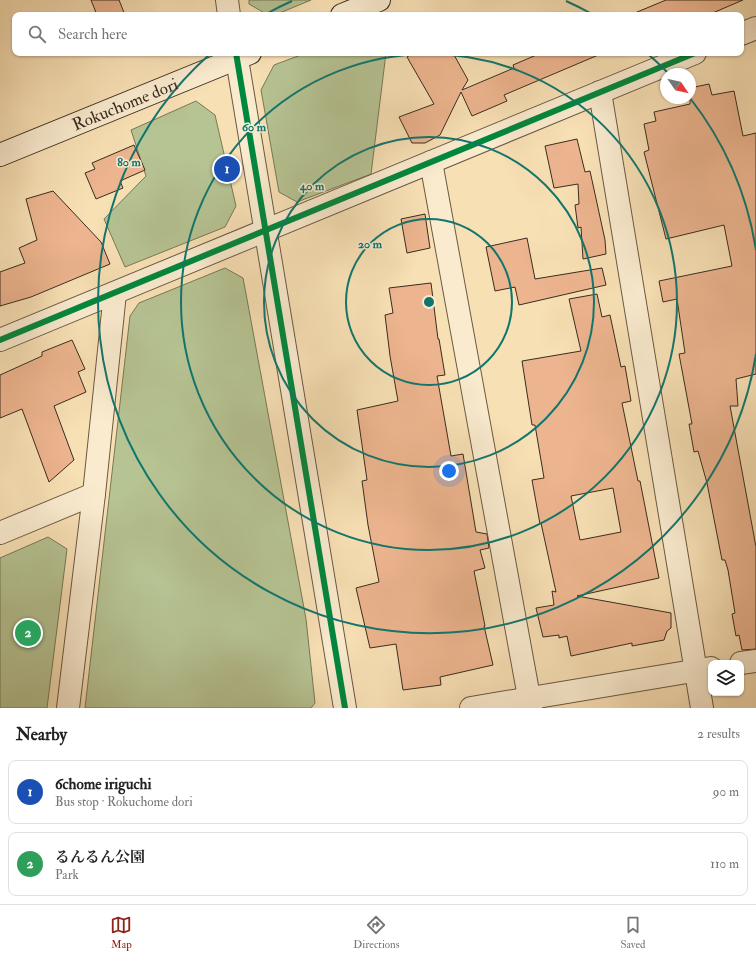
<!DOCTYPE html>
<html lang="en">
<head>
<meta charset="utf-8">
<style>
	body { margin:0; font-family:"IM FELL Double Pica","Noto Serif JP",serif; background:#f2f2f2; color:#222 }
	.controls { position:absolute; right:12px; bottom:12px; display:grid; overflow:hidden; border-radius:8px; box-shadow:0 1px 3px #0004 }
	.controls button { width:36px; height:36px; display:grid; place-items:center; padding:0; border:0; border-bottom:1px solid #e0e0e0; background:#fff; color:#222; font:20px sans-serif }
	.compass { position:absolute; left:660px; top:68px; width:36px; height:36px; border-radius:50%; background:#fff; box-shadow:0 1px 3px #0004; rotate:124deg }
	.you { position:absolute; left:449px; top:471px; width:14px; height:14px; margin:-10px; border:3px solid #fff; border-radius:50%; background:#1a73e8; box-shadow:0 0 0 6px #1a73e833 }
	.badge { display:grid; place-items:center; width:26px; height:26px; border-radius:50%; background:#8f2418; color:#fff; font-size:13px; font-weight:700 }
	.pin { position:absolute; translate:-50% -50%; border:2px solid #fff; box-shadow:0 1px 4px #0006 }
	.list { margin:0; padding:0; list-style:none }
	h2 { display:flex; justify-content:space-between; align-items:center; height:52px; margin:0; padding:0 16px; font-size:17px }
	h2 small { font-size:13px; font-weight:400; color:#767676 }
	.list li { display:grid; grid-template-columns:26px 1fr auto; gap:12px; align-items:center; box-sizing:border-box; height:64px; margin:0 8px 8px; padding:0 8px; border:1px solid #e0e0e0; border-radius:8px }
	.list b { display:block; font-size:15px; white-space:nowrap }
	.list p { margin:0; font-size:13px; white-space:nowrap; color:#767676 }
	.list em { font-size:13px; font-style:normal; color:#767676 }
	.icon { flex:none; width:22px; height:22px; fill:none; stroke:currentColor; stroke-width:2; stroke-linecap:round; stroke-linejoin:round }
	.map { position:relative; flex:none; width:756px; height:708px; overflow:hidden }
	.search { position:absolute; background:#fff; box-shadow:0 1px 3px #0004; left:12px; right:12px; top:12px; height:44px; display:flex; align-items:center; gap:10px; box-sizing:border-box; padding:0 14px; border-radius:8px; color:#767676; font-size:15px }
	.sheet { height:196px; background:#fff }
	nav { display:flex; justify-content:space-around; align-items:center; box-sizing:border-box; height:56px; border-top:1px solid #e0e0e0; background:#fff; font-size:11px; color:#767676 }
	nav a { display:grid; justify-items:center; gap:2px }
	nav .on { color:#8f2418 }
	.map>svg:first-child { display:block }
	.green { fill:#b6c393; stroke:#787858 }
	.building { fill:#edb58f; stroke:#3a2c1e; fill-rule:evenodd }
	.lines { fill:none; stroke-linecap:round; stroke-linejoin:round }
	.street-casing { stroke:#6a5944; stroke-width:24 }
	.secondary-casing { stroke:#3a2c1e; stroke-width:24 }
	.street { stroke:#faebcf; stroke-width:22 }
	.secondary { stroke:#faebcf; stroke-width:22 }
	.cycleway-casing { stroke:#faebcf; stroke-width:8 }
	.cycleway { stroke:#00873e; stroke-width:6 }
	.ring { fill:none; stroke:#0f766e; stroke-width:2 }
	.labels { text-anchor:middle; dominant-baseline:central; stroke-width:3; stroke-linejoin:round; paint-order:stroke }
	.street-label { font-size:17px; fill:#3a2c1e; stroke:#faebcf }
	.centre { fill:#0f766e; stroke:#faebcf; stroke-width:2 }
	.ring-label { font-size:12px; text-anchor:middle; font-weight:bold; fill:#0f766e; stroke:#faebcf; stroke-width:3; stroke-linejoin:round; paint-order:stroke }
</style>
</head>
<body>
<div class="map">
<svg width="756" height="708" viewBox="0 0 756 708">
	<rect width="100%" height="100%" fill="#f8e0b5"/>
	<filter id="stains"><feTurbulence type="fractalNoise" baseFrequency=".005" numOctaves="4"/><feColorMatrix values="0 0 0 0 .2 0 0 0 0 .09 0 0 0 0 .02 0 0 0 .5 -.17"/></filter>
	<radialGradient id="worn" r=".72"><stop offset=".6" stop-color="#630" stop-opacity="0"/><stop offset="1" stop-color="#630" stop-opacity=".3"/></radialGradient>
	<g class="green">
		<polygon points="249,0 311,0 275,15 268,15 249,4"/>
		<polygon points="306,53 386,53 371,174 297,202 279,192 261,90 274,65"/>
		<polygon points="196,101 215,115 236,206 225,227 125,267 104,219 146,176 131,130"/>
		<polygon points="225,268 243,278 249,310 306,619 315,703 311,708 85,708 130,316 139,303"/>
		<polygon points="48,537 67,549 47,708 0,708 0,558"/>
	</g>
	<g class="building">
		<polygon points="91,0 119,0 125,15 97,15"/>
		<polygon points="666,0 743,0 708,15 630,15"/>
		<polygon points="413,53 453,53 468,80 462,90 514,68 513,65 541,53 603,53 504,95 507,101 472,116 461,92 440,135 425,143 412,143 399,117 434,104 407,57"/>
		<polygon points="709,84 712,95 734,91 743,136 756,133 756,374 736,379 738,406 730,406 756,547 756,649 742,650 739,635 736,636 732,614 735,613 728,570 725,560 722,560 707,483 698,451 694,452 689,424 692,424 679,354 685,353 677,299 663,302 659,281 732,266 724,225 666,239 644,152 649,150 644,124 656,121 654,112 690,104 690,88"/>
		<polygon points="577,139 585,172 590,171 605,240 606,254 583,259 581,227 578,228 575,205 579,204 578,184 554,188 545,146"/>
		<polygon points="134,145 145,170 120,181 123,188 96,199 85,173 95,169 92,163"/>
		<polygon points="53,191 101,242 110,264 31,297 0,306 0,272 25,263 19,248 37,240 26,199"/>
		<polygon points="425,214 430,248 407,253 401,219"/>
		<polygon points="527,238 535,279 602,268 606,285 519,305 515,287 495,291 486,247"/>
		<polygon points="431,283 438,339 439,339 445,375 437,376 451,456 463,454 476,532 487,534 489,548 480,550 485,568 474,571 485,626 484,626 493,665 440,677 441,685 403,690 396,644 370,648 356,588 379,582 368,525 362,481 367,480 357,410 398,401 390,356 385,315 393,313 389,288"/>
		<path d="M597 294 602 317 610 315 621 367 625 366 631 401 622 403 638 481H640L659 578 577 596 671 613V628L667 631 664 640 632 646V643L571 656 567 636 559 638V635L543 637 536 608 554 605 552 591 556 592 541 523 540 524 532 480 544 478 535 425H532L522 361 581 351 569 299ZM613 488 621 532 580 540 571 496Z"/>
		<polygon points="72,340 85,369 78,372 86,392 54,406 74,460 49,482 22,409 0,418 0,375 42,356 42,352"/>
	</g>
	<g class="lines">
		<defs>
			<g id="street">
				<polyline points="227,0 229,15"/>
				<polyline points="741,34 756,28"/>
				<polyline points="236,53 345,708"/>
				<polyline points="600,92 702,708"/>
				<polyline points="431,162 531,708"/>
				<polyline points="0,340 695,53"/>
				<polyline points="0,533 94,494"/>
				<polyline points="741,663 756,661"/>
				<polyline points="68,708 94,494 115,293"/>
				<polyline points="471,708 711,668"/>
			</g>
			<g id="secondary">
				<polyline points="342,15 379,0"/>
				<path id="s1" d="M0 155 250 53"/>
			</g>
		</defs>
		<use href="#street" class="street-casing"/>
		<use href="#secondary" class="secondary-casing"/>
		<use href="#street" class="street"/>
		<use href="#secondary" class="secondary"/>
		<defs>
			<g id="cycleway">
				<polyline points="236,53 345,708"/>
				<polyline points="0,340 695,53"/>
			</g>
		</defs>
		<use href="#cycleway" class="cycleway-casing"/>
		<use href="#cycleway" class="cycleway"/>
	</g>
	<g class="ring">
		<circle cx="429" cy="302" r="83"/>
		<circle cx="429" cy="302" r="165"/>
		<circle cx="429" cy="302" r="248"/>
		<path d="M756 354A331 331 0 1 1 210 54M266 14A331 331 0 0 1 292 1M566 1A331 331 0 0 1 592 14M648 54A331 331 0 0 1 667 72M690 98A331 331 0 0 1 756 250"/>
	</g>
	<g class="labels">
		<g class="street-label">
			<text stroke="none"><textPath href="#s1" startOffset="135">Rokuchome dori</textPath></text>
		</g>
	</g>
	<circle cx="429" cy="302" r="6" class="centre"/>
	<g class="ring-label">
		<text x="254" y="131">60 m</text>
		<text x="129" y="166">80 m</text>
		<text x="312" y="190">40 m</text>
		<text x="370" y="248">20 m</text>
	</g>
	<rect width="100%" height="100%" filter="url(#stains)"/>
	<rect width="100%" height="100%" fill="url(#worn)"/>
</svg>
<div class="controls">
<button><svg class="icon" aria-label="layers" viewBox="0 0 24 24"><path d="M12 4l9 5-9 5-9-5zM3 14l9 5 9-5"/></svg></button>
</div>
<svg class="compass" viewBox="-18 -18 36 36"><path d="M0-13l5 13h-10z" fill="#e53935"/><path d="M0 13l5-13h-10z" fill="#767676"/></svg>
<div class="you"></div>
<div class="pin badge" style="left:227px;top:169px;background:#1a4fb4">1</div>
<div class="pin badge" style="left:28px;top:633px;background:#2e9e5b">2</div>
<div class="search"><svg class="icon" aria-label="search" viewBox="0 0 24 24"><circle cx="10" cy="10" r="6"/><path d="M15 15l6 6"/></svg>Search here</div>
</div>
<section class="sheet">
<h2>Nearby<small>2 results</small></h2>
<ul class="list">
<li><span class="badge" style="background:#1a4fb4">1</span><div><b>6chome iriguchi</b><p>Bus stop · Rokuchome dori</p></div><em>90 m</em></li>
<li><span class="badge" style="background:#2e9e5b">2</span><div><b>るんるん公園</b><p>Park</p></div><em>110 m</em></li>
</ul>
</section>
<nav>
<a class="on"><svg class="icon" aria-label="map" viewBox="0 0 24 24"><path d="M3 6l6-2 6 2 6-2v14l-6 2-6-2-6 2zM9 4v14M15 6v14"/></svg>Map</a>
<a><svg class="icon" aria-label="directions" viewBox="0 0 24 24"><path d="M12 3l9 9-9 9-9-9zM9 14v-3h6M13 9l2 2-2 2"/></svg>Directions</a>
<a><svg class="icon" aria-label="saved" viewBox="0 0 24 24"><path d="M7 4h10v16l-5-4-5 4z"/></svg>Saved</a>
</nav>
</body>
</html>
